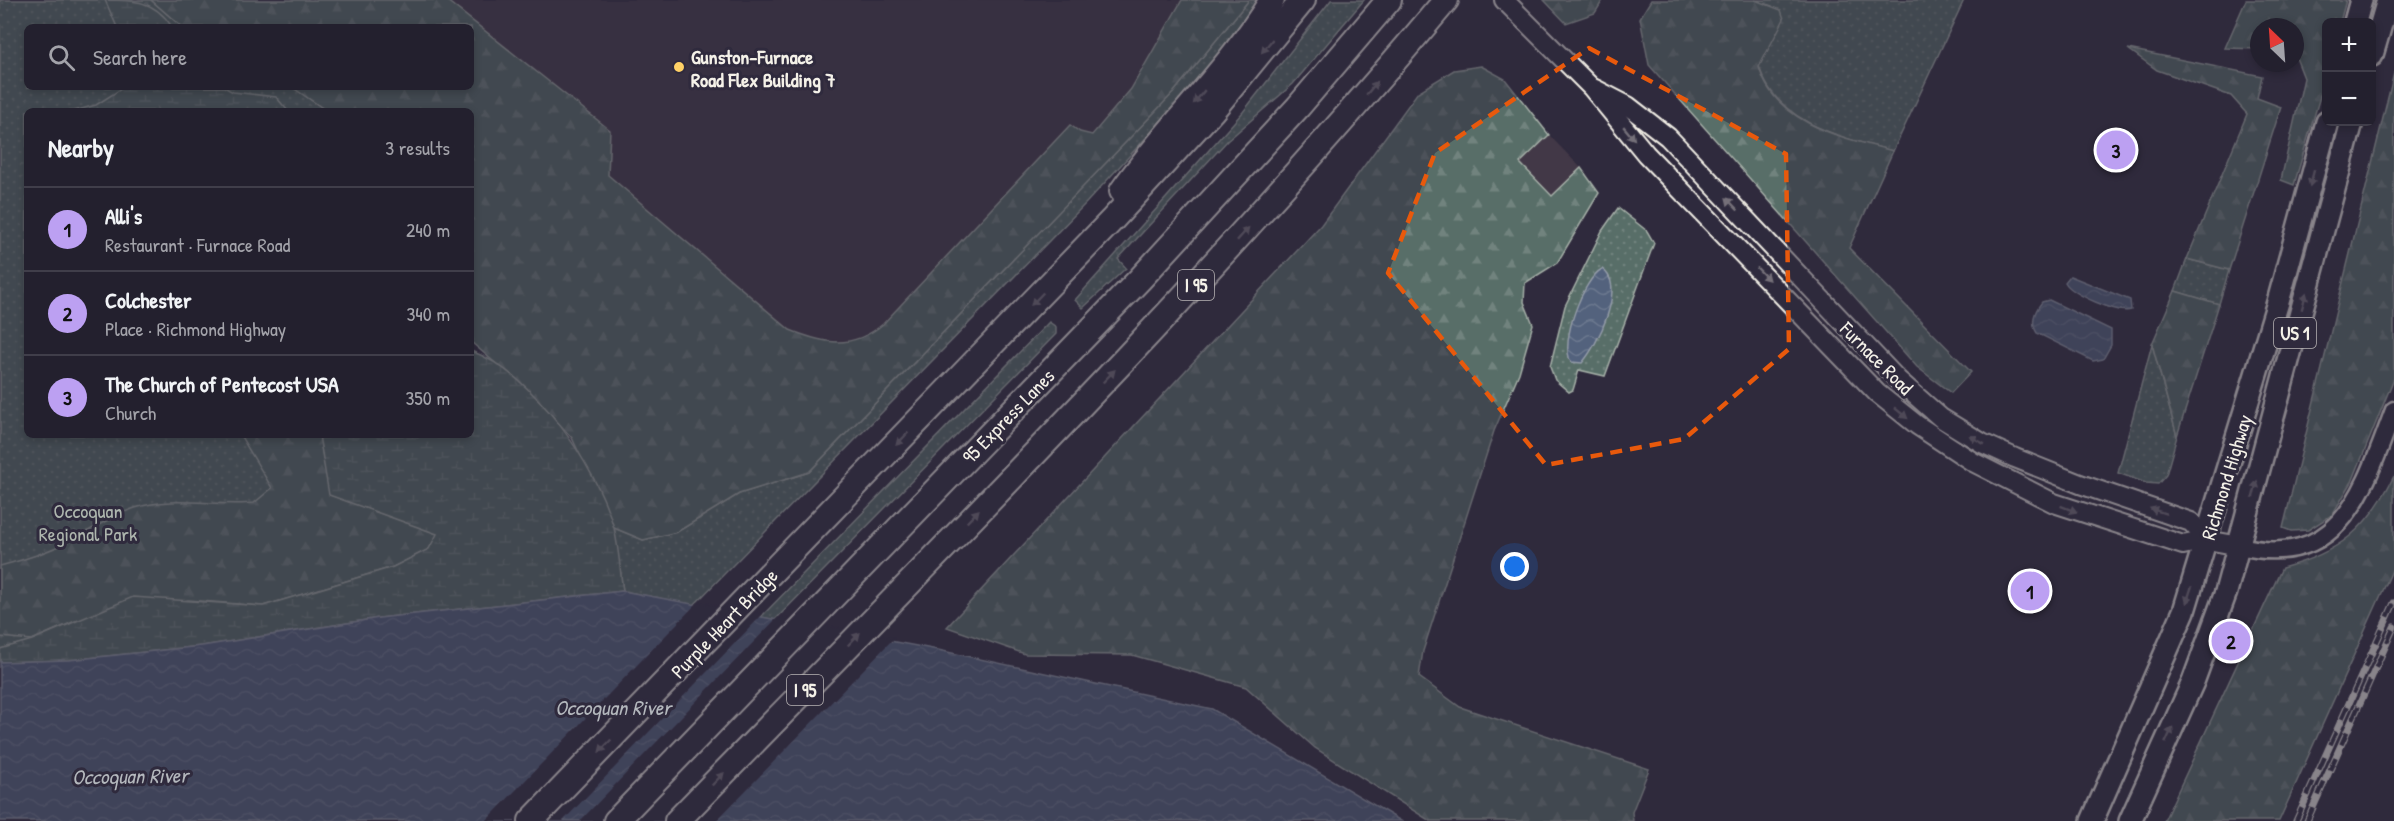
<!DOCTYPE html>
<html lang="en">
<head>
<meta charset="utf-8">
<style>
	body { margin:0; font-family:"Patrick Hand",sans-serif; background:#2b2836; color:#f1f3f6 }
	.controls { position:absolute; right:18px; top:18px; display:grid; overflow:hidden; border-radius:9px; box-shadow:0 3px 9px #0003 }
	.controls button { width:54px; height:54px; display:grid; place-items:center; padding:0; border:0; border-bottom:2px solid #403e4a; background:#23202e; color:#f1f3f6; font:30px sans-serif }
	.compass { position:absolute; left:2250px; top:18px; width:54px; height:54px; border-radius:50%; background:#23202e; box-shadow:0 3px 9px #0003; rotate:335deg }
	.you { position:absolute; left:1515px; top:567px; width:21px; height:21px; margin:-15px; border:4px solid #fff; border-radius:50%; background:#1a73e8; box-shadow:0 0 0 9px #1a73e833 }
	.badge { display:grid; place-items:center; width:39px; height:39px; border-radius:50%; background:#bca0f2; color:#111; font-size:20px; font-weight:700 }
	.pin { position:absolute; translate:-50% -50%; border:3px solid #fff; box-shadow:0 2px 6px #0006 }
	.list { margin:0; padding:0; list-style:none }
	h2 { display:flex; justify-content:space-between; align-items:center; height:78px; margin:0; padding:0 24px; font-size:26px }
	h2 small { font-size:20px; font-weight:400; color:#a3a3aa }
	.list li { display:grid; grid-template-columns:39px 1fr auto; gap:18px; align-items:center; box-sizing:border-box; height:84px; padding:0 24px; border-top:2px solid #403e4a }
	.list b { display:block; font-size:22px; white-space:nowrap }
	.list p { margin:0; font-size:20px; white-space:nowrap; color:#a3a3aa }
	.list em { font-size:20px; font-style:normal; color:#a3a3aa }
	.icon { flex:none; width:33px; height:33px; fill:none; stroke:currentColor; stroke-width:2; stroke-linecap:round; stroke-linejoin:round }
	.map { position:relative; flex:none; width:2394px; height:821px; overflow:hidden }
	.search { position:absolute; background:#23202e; box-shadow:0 3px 9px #0003; left:24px; top:24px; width:450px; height:66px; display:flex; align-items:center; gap:15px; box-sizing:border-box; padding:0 21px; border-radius:9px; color:#a3a3aa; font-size:22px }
	.panel { position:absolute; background:#23202e; box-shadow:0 3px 9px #0003; left:24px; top:108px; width:450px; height:330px; border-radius:9px }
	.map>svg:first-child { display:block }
	.built { fill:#423847 }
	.grass { fill:url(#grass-dots); stroke:#a6b0a8; stroke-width:1.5 }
	.forest { fill:url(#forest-firs); stroke:#a6b0a8; stroke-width:1.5 }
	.wetland { fill:url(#wetland-marsh); stroke:#a6b0a8; stroke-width:1.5 }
	.water { fill:url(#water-waves); stroke:#939ba8; stroke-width:1.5 }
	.pier { fill:#2f2a3d }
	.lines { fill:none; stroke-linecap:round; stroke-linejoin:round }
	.tertiary-casing { stroke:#f4f1e8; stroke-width:21 }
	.secondary-casing { stroke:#f4f1e8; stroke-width:22 }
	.primary-casing { stroke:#f4f1e8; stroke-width:26 }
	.motorway-casing { stroke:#f4f1e8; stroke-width:28 }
	.tertiary { stroke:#2f2a3d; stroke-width:16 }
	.secondary { stroke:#2f2a3d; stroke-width:18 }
	.primary { stroke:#2f2a3d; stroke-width:21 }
	.motorway { stroke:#2f2a3d; stroke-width:24 }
	.rail-casing { stroke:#f4f1e8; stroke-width:7 }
	.rail { stroke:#2f2a3d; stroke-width:4.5; stroke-dasharray:14; stroke-linecap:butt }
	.oneway { fill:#747079 }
	.marked { fill:none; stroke:#e8590c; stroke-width:4.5; stroke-dasharray:12 8; stroke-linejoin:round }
	.poi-dot { fill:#ffd166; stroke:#2f2a3d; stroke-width:2 }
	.labels { text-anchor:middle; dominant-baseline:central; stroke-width:6; stroke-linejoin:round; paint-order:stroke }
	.shield { fill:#2f2a3d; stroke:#b9b5b5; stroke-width:1.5 }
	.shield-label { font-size:18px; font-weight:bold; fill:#f4f1e8 }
	.poi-label { font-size:20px; font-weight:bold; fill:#f4f1e8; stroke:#2f2a3d; text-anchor:start }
	.street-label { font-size:20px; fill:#f4f1e8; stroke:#2f2a3d }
	.park-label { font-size:20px; fill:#aeb6ae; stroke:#2f2a3d }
	.water-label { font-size:21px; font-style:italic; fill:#b4b8bd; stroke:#2f2a3d }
</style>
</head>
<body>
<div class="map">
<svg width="2394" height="821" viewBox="0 0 2394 821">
	<defs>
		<pattern id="grass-dots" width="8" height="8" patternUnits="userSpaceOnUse" patternTransform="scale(1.5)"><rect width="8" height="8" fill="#586e68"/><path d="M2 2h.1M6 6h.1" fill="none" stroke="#71837e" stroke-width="1.8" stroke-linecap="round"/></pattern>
		<pattern id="forest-firs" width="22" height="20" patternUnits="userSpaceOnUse" patternTransform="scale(1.5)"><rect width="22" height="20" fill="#586e68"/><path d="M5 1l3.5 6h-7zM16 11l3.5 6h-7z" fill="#71837e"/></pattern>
		<pattern id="wetland-marsh" width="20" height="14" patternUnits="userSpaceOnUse" patternTransform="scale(1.5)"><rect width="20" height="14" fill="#586e68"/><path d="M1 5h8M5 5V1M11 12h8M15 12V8" fill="none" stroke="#71837e"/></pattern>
		<pattern id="water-waves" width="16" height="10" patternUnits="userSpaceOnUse" patternTransform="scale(1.5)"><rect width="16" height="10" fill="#53627d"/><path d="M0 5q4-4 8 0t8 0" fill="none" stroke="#6c798f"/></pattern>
	</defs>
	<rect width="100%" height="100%" fill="#2f2a3d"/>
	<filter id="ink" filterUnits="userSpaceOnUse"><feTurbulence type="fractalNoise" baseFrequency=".0167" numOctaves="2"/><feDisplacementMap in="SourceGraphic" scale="12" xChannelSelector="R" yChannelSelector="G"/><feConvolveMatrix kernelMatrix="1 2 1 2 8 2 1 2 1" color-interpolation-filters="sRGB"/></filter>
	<g filter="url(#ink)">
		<g class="built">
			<polygon points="446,0 1182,0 1131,89 1092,135 1080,132 1070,125 883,324 872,333 851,343 808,337 790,331 608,175 610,130"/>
			<polygon points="1549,135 1581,168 1553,196 1520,163"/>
		</g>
		<g class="grass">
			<polygon points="0,0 151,0 182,27 27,27 27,87 292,87 327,111 27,111 27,435 319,435 330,495 438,534 0,649"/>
			<polygon points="1249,0 1258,0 1199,80 1087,202 694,605 623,591 614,528 643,540 677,532 739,494 809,472 1173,93"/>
			<polygon points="1331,0 1364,0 1293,84 1227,141 1118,259 1126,268 1083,308 1075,300 1243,112"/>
			<path d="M1755 0H1964L1893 151C1843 138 1776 124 1759 66L1764 56 1772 6Z"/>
			<polygon points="1618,208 1647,231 1654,243 1605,376 1579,370 1573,390 1569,392 1555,380 1550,367 1565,306 1602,231"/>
			<polygon points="2187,259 2229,270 2219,304 2175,291"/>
			<polygon points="1049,322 1056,327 1056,334 775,620 761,617"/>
			<polygon points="2152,344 2177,436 2166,475 2158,484 2146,483 2118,473"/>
		</g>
		<g class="forest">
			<path d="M151 0H446L610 130 608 175 790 330C825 344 852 350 883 324L1070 125 1080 132 1092 135 1131 89 1182 0H1249L1173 93 809 472 739 494 677 532 643 540 614 528 572 438 537 399 471 342V111H327L292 87H471V27H182Z"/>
			<polygon points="1544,0 1603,0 1595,13 1566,23"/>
			<path d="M1651 0H1755L1781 10 1784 19 1759 67C1775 124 1843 138 1893 151L1849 248 1971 372 1951 393 1917 367 1649 65 1640 18Z"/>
			<polygon points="2246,0 2346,0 2340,22 2326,22 2326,76 2294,185 2281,180 2304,78 2295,55 2295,27 2259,27 2259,49 2225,48"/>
			<polygon points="2128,49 2262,76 2257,98 2281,107 2229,270 2187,259 2247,114 2231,96 2157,70"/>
			<polygon points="1481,66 1505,79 1549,135 1520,163 1552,196 1581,168 1599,193 1557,263 1525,283 1524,302 1533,324 1519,373 1494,431 1423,651 1419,677 1460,707 1649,769 1632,812 1633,821 1430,821 1315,748 1246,687 1132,655 1025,654 947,627 1321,225 1418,92 1454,70"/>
			<polygon points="2394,73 2394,378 2352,482 2332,515 2308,530 2291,531 2283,528"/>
			<polygon points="2175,291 2219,304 2177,436 2152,344"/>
			<path d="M240 435H319L330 495 438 534 429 549 393 567 263 606 188 600 75 621 32 640 0 637V566C24 560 48 552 69 541 92 530 111 516 135 508 174 495 215 507 254 503L272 488Z"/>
			<path d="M2394 476V566L2279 821H2164L2282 568C2339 553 2368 529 2394 476Z"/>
		</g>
		<g class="wetland">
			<path d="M105 0C134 0 155 0 172 27H117Z"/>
			<polygon points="124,87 224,87 233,92 276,97 288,111 74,111 96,105"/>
			<path d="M471 351C533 373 596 465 614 528 619 548 620 571 623 591L379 618 202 646 69 660 0 662V649L32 640 133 597 263 606 393 567 429 549 437 534 329 495 319 435H471Z"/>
		</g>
		<g class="water">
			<path d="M1602 269C1627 285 1598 345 1582 363L1571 362C1559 343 1583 279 1602 269Z"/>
			<path d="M2070 276 2130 300 2131 310C2118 314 2071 294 2065 282Z"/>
			<path d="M2049 300 2111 330V345L2103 359 2093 361 2037 333C2030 322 2034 312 2042 302Z"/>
			<polygon points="623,591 938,650 1212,709 1401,821 0,821 0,662 69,660 202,646 379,618"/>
		</g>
		<g class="pier">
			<polygon points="698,602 763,614 563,821 486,821"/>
			<polygon points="778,617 894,638 716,821 580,821"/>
		</g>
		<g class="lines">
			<defs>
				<path id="tertiary" d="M2240 546C2343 571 2365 486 2394 410"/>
				<g id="secondary">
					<polyline points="1504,0 1592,88 1646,154 1877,393 1917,425 1973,462 2054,503 2183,545 2207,540 2240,546"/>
					<polyline points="1595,89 1628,106 1668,137 1898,380 1941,418 1982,443 2015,458 2080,484 2191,522 2207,540"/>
				</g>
				<g id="primary">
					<polyline points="2355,22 2361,0"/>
					<polyline points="2372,55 2388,0"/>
					<polyline points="2092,821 2184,611 2278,302 2327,122"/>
					<polyline points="2130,821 2193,682 2226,592 2352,122"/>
				</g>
				<g id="motorway">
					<path d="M1122 191C1169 125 1230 69 1272 0"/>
					<polyline points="531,821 1113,219 1212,111 1303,0"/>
					<polyline points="616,821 1140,279 1298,107 1389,0"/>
					<path d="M677 821C939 552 1205 288 1446 0"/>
				</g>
			</defs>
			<use href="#tertiary" class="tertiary-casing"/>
			<use href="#secondary" class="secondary-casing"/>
			<use href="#primary" class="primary-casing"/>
			<use href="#motorway" class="motorway-casing"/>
			<use href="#tertiary" class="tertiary"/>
			<use href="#secondary" class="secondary"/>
			<use href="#primary" class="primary"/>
			<use href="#motorway" class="motorway"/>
			<defs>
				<g id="rail">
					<polyline points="2296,821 2394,603"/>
					<polyline points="2307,821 2394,627"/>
				</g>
			</defs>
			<use href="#rail" class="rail-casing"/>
			<use href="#rail" class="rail"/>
		</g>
		<defs><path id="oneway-solid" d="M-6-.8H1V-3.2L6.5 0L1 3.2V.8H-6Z" transform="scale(1.5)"/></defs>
		<g class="oneway">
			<use href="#oneway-solid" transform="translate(1267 46) rotate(129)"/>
			<use href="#oneway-solid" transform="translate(1372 88) rotate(-50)"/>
			<use href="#oneway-solid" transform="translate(1199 97) rotate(130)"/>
			<use href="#oneway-solid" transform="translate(1629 133) rotate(50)"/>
			<use href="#oneway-solid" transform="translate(2312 178) rotate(105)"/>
			<use href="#oneway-solid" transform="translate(1732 204) rotate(-134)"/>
			<use href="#oneway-solid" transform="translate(1243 234) rotate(-48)"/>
			<use href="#oneway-solid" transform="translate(1763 274) rotate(46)"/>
			<use href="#oneway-solid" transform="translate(1037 299) rotate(134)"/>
			<use href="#oneway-solid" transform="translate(2304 301) rotate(-75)"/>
			<use href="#oneway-solid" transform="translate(1109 376) rotate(-46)"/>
			<use href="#oneway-solid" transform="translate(1901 413) rotate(39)"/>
			<use href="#oneway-solid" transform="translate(902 439) rotate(134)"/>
			<use href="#oneway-solid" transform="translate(1977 440) rotate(-151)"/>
			<use href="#oneway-solid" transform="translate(2255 489) rotate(-76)"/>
			<use href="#oneway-solid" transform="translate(2069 509) rotate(21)"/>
			<use href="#oneway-solid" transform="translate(2158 511) rotate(-161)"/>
			<use href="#oneway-solid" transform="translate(973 516) rotate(-46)"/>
			<use href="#oneway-solid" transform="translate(2189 595) rotate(108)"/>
			<use href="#oneway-solid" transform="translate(854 639) rotate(-46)"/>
			<use href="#oneway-solid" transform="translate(2169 735) rotate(-65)"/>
			<use href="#oneway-solid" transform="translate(605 746) rotate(134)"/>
			<use href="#oneway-solid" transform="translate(718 779) rotate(-46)"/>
		</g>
	</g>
	<path d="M0 0H2394V821H0ZM1589 48 1786 154 1789 349 1684 439 1546 465 1388 273 1435 153Z" fill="#2f2a3d" fill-opacity=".55" fill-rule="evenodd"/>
	<path class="marked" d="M1589 48 1786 154 1789 349 1684 439 1546 465 1388 273 1435 153Z"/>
	<circle class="poi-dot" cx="679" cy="67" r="6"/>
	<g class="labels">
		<g class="shield">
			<rect x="1178" y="270" width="36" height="30" rx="4.5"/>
			<rect x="2274" y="318" width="42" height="30" rx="4.5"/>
			<rect x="787" y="675" width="36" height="30" rx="4.5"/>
		</g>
		<g class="shield-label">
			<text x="1196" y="285">I 95</text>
			<text x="2295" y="333">US 1</text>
			<text x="805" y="690">I 95</text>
		</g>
		<g class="poi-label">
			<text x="691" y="56">Gunston-Furnace<tspan x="691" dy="23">Road Flex Building 7</tspan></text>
		</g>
		<g class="street-label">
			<text transform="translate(1877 358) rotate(45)">Furnace Road</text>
			<text transform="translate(1008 416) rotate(-46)">95 Express Lanes</text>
			<text transform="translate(2226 477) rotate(-73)">Richmond Highway</text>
			<text transform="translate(724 623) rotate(-46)">Purple Heart Bridge</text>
		</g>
		<g class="park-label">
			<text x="88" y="510">Occoquan<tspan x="88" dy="23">Regional Park</tspan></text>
		</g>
		<g class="water-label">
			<text x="613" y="707">Occoquan River</text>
			<text transform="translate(130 776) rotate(-1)">Occoquan River</text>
		</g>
	</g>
</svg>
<div class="controls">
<button>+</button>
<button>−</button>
</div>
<svg class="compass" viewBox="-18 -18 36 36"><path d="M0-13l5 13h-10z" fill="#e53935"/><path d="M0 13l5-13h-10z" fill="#a3a3aa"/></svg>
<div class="you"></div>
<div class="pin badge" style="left:2030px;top:591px">1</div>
<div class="pin badge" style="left:2231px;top:641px">2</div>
<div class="pin badge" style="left:2116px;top:150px">3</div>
<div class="search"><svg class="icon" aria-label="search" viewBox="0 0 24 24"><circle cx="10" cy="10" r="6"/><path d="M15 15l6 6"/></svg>Search here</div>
<section class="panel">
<h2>Nearby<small>3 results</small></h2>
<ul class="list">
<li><span class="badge">1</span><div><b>Alli's</b><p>Restaurant · Furnace Road</p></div><em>240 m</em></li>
<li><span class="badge">2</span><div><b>Colchester</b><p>Place · Richmond Highway</p></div><em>340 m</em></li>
<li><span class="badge">3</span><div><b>The Church of Pentecost USA</b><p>Church</p></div><em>350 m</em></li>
</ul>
</section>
</div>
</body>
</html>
